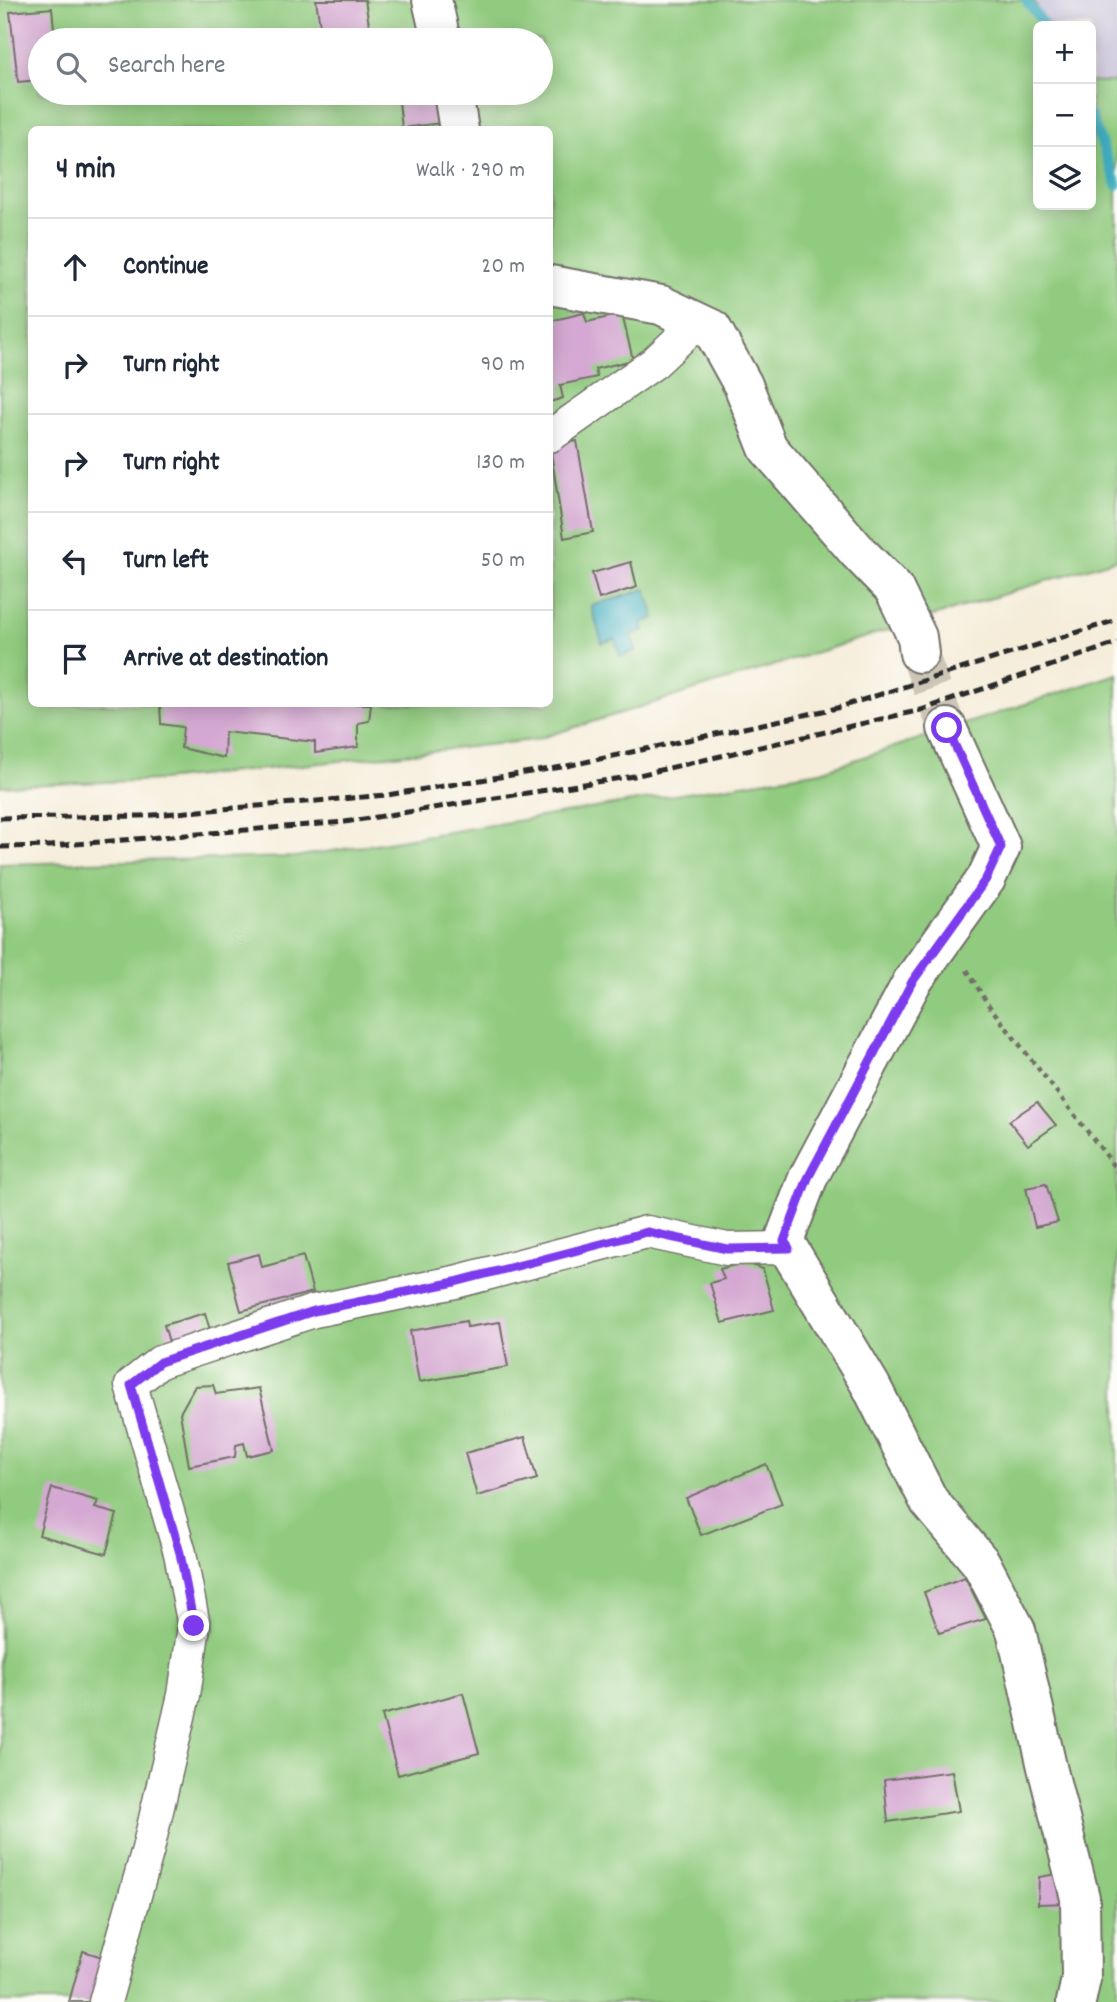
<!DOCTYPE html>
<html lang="en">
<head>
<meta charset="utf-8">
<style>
	body { margin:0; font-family:Dekko,sans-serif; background:#f2f2f3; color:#1f2937 }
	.controls { position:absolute; right:21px; top:21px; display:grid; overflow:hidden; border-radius:10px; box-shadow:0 4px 18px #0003 }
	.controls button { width:63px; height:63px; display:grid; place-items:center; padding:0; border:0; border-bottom:2px solid #e0e1e3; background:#fff; color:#1f2937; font:35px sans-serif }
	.stop { position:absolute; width:21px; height:21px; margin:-16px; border:5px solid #7c3aed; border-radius:50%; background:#fff }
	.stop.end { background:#7c3aed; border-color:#fff; box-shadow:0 2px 7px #0008 }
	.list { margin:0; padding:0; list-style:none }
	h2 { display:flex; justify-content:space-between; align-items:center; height:91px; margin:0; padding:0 28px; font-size:30px }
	h2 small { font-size:23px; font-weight:400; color:#747a83 }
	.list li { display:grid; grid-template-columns:46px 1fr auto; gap:21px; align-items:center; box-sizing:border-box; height:98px; padding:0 28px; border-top:2px solid #e0e1e3 }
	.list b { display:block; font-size:26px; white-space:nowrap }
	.list em { font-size:23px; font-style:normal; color:#747a83 }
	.icon { flex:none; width:38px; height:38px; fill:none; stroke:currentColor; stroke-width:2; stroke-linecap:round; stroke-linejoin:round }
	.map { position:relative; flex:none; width:1117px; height:2002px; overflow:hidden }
	.search { position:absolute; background:#fff; box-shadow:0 4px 18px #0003; left:28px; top:28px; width:525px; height:77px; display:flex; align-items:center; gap:18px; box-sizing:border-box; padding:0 24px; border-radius:38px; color:#747a83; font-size:26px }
	.panel { position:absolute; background:#fff; box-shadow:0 4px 18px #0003; left:28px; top:126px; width:525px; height:581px; border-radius:10px }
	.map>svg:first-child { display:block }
	.industrial { fill:#c6c0d9 }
	.green { fill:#91cb7f; stroke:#5e7b55; stroke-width:2; fill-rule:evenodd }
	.water { fill:#40adbf; stroke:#366c75; stroke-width:2 }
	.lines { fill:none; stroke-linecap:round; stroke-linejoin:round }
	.stream { stroke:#40adbf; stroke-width:10 }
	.building { fill:#d4a8d2 }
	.tertiary-tunnel { stroke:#cdc6b7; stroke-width:38; stroke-dasharray:38 19; stroke-linecap:butt }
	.minor-casing { stroke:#726f68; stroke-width:35 }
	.tertiary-casing { stroke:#726f68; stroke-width:42 }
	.path { stroke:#726f68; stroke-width:4.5; stroke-dasharray:5 5; stroke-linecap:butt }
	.minor { stroke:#fff; stroke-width:32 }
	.tertiary { stroke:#fff; stroke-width:38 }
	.rail { stroke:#2b2b2b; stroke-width:5; stroke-dasharray:10 5; stroke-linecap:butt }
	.route { stroke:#7c3aed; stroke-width:9 }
</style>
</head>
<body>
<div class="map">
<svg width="1117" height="2002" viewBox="0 0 1117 2002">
	<rect width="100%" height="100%" fill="#fdfcf7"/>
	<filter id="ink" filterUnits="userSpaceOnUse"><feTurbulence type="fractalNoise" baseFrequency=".0143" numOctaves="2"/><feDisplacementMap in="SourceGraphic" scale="14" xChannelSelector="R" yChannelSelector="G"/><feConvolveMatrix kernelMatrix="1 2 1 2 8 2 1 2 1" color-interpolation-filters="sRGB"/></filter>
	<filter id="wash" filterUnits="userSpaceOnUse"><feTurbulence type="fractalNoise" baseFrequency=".00686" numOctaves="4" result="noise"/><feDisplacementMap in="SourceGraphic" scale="28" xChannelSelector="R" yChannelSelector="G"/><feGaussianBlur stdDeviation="1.57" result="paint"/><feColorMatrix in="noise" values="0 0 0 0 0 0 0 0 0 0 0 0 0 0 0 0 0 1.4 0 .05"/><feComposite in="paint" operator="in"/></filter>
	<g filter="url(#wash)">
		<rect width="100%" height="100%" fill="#f5edda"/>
		<polygon class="industrial" points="1034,0 1117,0 1117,78 1113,82 1091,82 1091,26 1045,26"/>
		<g class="green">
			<path d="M0 0H1034L1045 26H1038V205H1091V82H1113L1117 78V559L534 740 162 780 0 786ZM40 40H541V93H40ZM32 130H550V704H32Z"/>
			<polygon points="1117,674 1117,2002 0,2002 0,864 295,857 821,771"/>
		</g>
		<polygon class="water" points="646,589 655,618 642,623 644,630 631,635 636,651 620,656 615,639 602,643 591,606"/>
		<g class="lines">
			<g class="stream">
				<polyline points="1026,0 1045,26"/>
				<polyline points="1091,116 1117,185"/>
			</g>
		</g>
		<g id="blocks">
			<g class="building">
				<polygon points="316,0 365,0 370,31 322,39"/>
				<polygon points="52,8 55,40 40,40 40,80 18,82 10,12"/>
				<polygon points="398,93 438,93 442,123 402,128"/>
				<polygon points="584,313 587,322 622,314 633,360 595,369 597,377 560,385 563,398 550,402 550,321"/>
				<polygon points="577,441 593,532 564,538 550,446"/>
				<polygon points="631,562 637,587 599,599 592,573"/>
				<polygon points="160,704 371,704 369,721 358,723 358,747 315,753 315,742 225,732 224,758 181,748 183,727 161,724"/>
				<polygon points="1037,1102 1056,1125 1028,1145 1009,1121"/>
				<polygon points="1046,1184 1058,1222 1035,1227 1026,1188"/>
				<polygon points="259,1254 262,1267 303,1256 313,1292 241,1311 228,1262"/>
				<polygon points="744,1262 763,1269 774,1310 722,1323 710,1283 724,1279 720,1269"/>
				<polygon points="205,1313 213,1340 172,1352 164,1325"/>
				<polygon points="466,1321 467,1327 500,1322 508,1367 419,1382 410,1331"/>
				<polygon points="213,1385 216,1394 259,1388 274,1450 247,1456 244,1443 236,1445 235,1457 189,1466 180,1413 195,1386"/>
				<polygon points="525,1437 537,1479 477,1496 465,1453"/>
				<polygon points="766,1464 782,1504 701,1535 686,1498"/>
				<polygon points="52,1488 98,1501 95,1508 117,1514 106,1554 39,1535"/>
				<polygon points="965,1577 986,1619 939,1633 924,1592"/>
				<polygon points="463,1693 479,1753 398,1775 382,1715"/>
				<polygon points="952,1771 959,1811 888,1822 884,1780"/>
				<polygon points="1063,1873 1070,1903 1038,1904 1039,1877"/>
				<polygon points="83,1951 109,1959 97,2002 69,2002"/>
			</g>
		</g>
	</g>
	<g filter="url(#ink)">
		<use href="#blocks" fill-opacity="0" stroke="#726f68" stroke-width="2"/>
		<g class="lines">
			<polyline class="tertiary-tunnel" points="919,653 947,728"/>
			<defs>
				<g id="minor">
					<polyline points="550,436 654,363 698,322"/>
					<polyline points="105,2002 148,1849 184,1695 194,1626 180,1553 131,1385 160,1362 314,1311 455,1282 647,1232 727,1249 789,1248"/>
				</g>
				<g id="tertiary">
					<polyline points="432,0 441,40"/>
					<polyline points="453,93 459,130"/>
					<polyline points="550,285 661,305 712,329 743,385 768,448 858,552 894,589 917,637 919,653"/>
					<polyline points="947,728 1001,847 986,879 912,982 808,1178 784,1241 871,1386 929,1501 981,1563 1016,1630 1047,1767 1080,1898 1081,1979 1076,2002"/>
				</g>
			</defs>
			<use href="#minor" class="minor-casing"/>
			<use href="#tertiary" class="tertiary-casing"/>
			<polyline class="path" points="967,970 987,1003 1109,1159 1117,1172"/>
			<use href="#minor" class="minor"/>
			<use href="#tertiary" class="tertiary"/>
			<g class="rail">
				<polyline points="0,818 141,816 387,795 562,767 837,708 1117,620"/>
				<polyline points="0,847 50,846 345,822 634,776 921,710 1117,643"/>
			</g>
		</g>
	</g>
	<g class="lines" filter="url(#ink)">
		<polyline class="route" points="194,1626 180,1553 131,1385 160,1362 314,1311 455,1282 647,1232 727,1249 789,1248 784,1241 808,1178 912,982 986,879 1001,847 947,728"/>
	</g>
</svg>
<div class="controls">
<button>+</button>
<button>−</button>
<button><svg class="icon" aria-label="layers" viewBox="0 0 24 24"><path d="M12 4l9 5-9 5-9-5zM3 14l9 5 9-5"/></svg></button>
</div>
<div class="stop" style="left:947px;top:728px"></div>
<div class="stop end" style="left:194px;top:1626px"></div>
<div class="search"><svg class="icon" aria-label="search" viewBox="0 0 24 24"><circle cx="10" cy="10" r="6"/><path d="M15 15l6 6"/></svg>Search here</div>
<section class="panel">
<h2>4 min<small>Walk · 290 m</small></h2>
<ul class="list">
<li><svg class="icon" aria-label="ahead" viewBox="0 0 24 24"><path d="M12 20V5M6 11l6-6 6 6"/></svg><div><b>Continue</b></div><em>20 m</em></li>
<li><svg class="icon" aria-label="right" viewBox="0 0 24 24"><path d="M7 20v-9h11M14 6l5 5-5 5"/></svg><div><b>Turn right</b></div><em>90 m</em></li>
<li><svg class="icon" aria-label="right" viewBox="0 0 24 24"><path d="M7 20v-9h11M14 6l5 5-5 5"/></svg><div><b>Turn right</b></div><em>130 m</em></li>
<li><svg class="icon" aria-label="left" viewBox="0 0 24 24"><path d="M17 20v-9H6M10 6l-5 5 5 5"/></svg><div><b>Turn left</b></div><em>50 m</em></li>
<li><svg class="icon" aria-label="arrive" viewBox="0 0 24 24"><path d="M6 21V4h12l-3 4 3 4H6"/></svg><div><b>Arrive at destination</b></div></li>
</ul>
</section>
</div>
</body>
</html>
